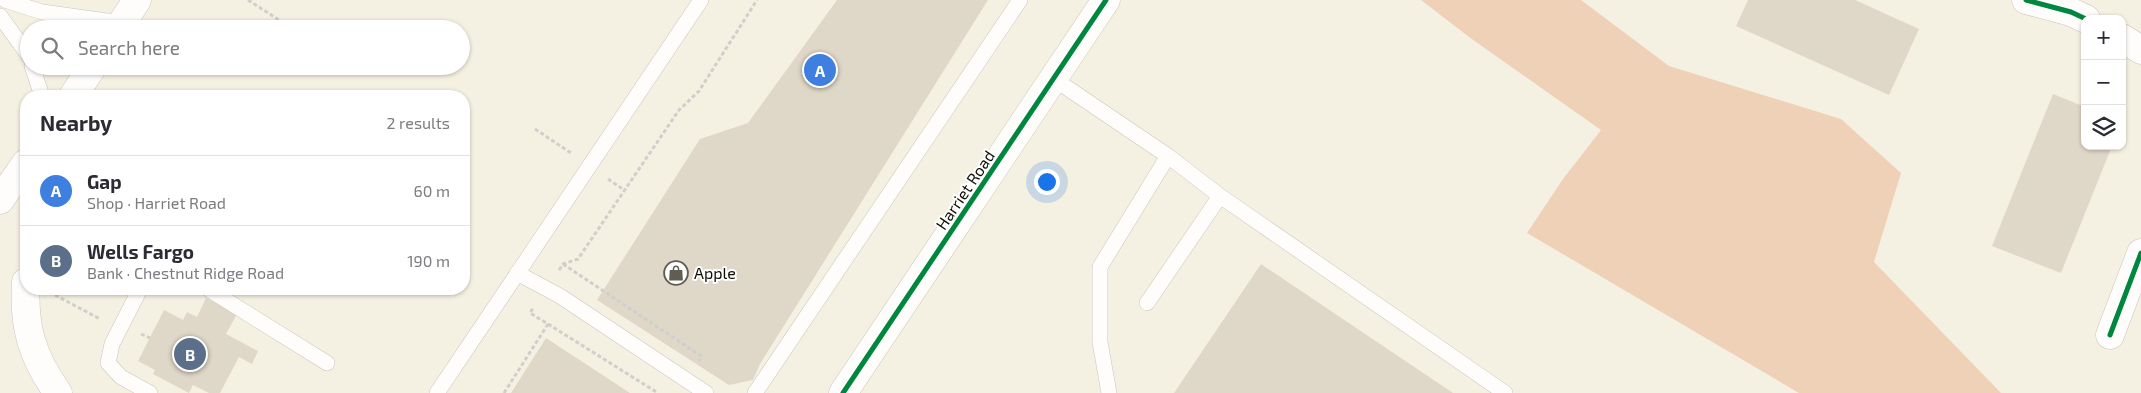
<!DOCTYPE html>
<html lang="en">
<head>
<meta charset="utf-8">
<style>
  :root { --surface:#fff; --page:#f7f7f7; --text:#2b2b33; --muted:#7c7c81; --line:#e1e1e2; --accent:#d93025 }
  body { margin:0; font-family:"Exo 2",sans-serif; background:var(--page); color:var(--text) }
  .controls { position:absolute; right:15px; top:15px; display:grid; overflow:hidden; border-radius:10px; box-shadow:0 1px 4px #0004 }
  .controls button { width:45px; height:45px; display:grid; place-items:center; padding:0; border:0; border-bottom:1px solid var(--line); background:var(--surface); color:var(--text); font:25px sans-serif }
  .you { position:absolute; left:1046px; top:181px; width:18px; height:18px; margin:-12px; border:4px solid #fff; border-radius:50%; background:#1a73e8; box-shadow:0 0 0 8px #1a73e833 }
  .badge { display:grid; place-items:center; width:32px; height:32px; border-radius:50%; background:var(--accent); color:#fff; font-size:16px; font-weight:700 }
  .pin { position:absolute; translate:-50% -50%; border:2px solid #fff; box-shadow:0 1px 5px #0006 }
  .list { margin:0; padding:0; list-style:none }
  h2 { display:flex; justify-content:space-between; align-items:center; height:65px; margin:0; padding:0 20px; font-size:21px }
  h2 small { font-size:16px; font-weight:400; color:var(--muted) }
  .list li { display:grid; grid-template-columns:32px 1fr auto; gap:15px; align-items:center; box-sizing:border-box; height:70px; padding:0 20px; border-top:1px solid var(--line) }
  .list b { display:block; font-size:19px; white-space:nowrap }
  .list p { margin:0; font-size:16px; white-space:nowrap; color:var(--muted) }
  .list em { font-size:16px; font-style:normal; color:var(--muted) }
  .icon { flex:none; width:28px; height:28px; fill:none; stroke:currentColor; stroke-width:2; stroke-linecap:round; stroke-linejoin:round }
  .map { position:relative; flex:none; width:2141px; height:393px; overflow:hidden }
  .search { position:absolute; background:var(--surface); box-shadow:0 1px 4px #0004; left:20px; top:20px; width:450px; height:55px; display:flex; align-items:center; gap:12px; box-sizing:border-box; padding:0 18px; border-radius:28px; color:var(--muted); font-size:19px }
  .panel { position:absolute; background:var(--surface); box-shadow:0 1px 4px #0004; left:20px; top:90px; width:450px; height:205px; border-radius:20px }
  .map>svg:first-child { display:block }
  .forest { fill:#efd1b7 }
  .building { fill:#dfd7c7 }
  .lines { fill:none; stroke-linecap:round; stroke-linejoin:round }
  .lane-casing { stroke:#c8c6ba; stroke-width:16 }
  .street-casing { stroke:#c8c6ba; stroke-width:29 }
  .secondary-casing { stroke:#c8c6ba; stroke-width:29 }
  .path { stroke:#d0cfcb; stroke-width:3; stroke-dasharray:4 2.5; stroke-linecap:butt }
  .lane { stroke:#fefdfb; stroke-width:15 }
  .street { stroke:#fefdfb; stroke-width:28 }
  .secondary { stroke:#fefdfb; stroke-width:28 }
  .cycleway-casing { stroke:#fff; stroke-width:8 }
  .cycleway { stroke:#00873e; stroke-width:5 }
  .labels { text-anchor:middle; stroke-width:4; stroke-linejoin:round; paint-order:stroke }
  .street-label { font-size:16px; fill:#100d05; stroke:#fff }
  .poi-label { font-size:16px; fill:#100d05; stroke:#fff; text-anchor:start }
</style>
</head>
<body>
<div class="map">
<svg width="2141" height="393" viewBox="0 0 2141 393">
  <rect width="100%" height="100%" fill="#f5f1e2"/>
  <path class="forest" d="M1421,0H1581L1669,66L1841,119L1901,173L1874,262L2001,393H1799L1527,233L1563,179L1601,130L1469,37Z"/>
  <path class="building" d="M837,0H988L760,364L753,380L729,385L597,300L700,139L748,123Z
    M1748,0H1855L1919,29L1889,95L1736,26Z
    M2053,94L2085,107V146H2112L2061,273L1992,246Z
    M1261,264L1453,393H1174Z
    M206,298L237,314L226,334L258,351L252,364L239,357L220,393H209L193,385L189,393L153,374L155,370L138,361L164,310L183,320L187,312L197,317Z
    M546,338L630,393H511Z"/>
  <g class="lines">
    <g class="lane-casing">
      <path id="lane" d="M5,0L42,12L121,23
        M0,16L29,56
        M32,66L42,96
        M1054,79L1168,156L1100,267V342L1109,393
        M1220,196L1505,393
        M517,273L560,296L706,393
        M140,289L112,344L108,363L121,377L150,393
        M208,289L327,363
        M1147,303L1220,196L1168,156
        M437,393L701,0
        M755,393L1020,0"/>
    </g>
    <g class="street-casing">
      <path id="street" d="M2026,0L2071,12L2086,19
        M2122,38L2141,50
        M2110,335L2141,253
        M843,393L1106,0"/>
    </g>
    <g class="secondary-casing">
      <path id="secondary" d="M118,29L137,0
        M73,96L93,66
        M0,200L26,163
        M26,282C23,326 32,357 58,393"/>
    </g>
    <path class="path" d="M248,0L293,29
      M535,129L571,153
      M608,179L624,190
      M563,264L701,356L699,361
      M559,270L563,264L578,259L679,110L699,91L757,0
      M55,295L100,319
      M548,324L658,393
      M141,334L150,338
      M504,393L548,324L530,313L533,308"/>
    <use href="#lane" class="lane"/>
    <use href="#street" class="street"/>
    <use href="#secondary" class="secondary"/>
    <g class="cycleway-casing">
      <path id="cycleway" d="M2026,0L2071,12L2086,19
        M2110,335L2141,253
        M843,393L1106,0"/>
    </g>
    <use href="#cycleway" class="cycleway"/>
  </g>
  <defs>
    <g id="shop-ring" transform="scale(1.25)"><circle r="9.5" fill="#fff" stroke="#605d52" stroke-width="1.5"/><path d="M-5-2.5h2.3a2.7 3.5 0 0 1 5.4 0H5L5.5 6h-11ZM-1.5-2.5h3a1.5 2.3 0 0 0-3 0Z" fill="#605d52"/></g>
  </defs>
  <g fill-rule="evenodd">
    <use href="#shop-ring" x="676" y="273"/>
  </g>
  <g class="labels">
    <g class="street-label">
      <text transform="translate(965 190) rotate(-56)" y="6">Harriet Road</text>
    </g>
    <g class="poi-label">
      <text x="694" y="279">Apple</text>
    </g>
  </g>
</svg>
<div class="controls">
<button>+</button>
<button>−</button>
<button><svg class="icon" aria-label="layers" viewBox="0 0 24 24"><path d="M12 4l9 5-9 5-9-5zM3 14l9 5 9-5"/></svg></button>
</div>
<div class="you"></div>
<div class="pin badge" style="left:820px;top:70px;background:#3f7fe0">A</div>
<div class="pin badge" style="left:190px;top:354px;background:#5c6f8a">B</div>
<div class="search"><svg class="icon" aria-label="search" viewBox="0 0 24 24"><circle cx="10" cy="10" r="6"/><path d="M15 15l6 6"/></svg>Search here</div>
<section class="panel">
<h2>Nearby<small>2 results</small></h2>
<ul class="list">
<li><span class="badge" style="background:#3f7fe0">A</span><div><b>Gap</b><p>Shop · Harriet Road</p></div><em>60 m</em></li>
<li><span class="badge" style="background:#5c6f8a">B</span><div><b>Wells Fargo</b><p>Bank · Chestnut Ridge Road</p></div><em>190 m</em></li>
</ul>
</section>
</div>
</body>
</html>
